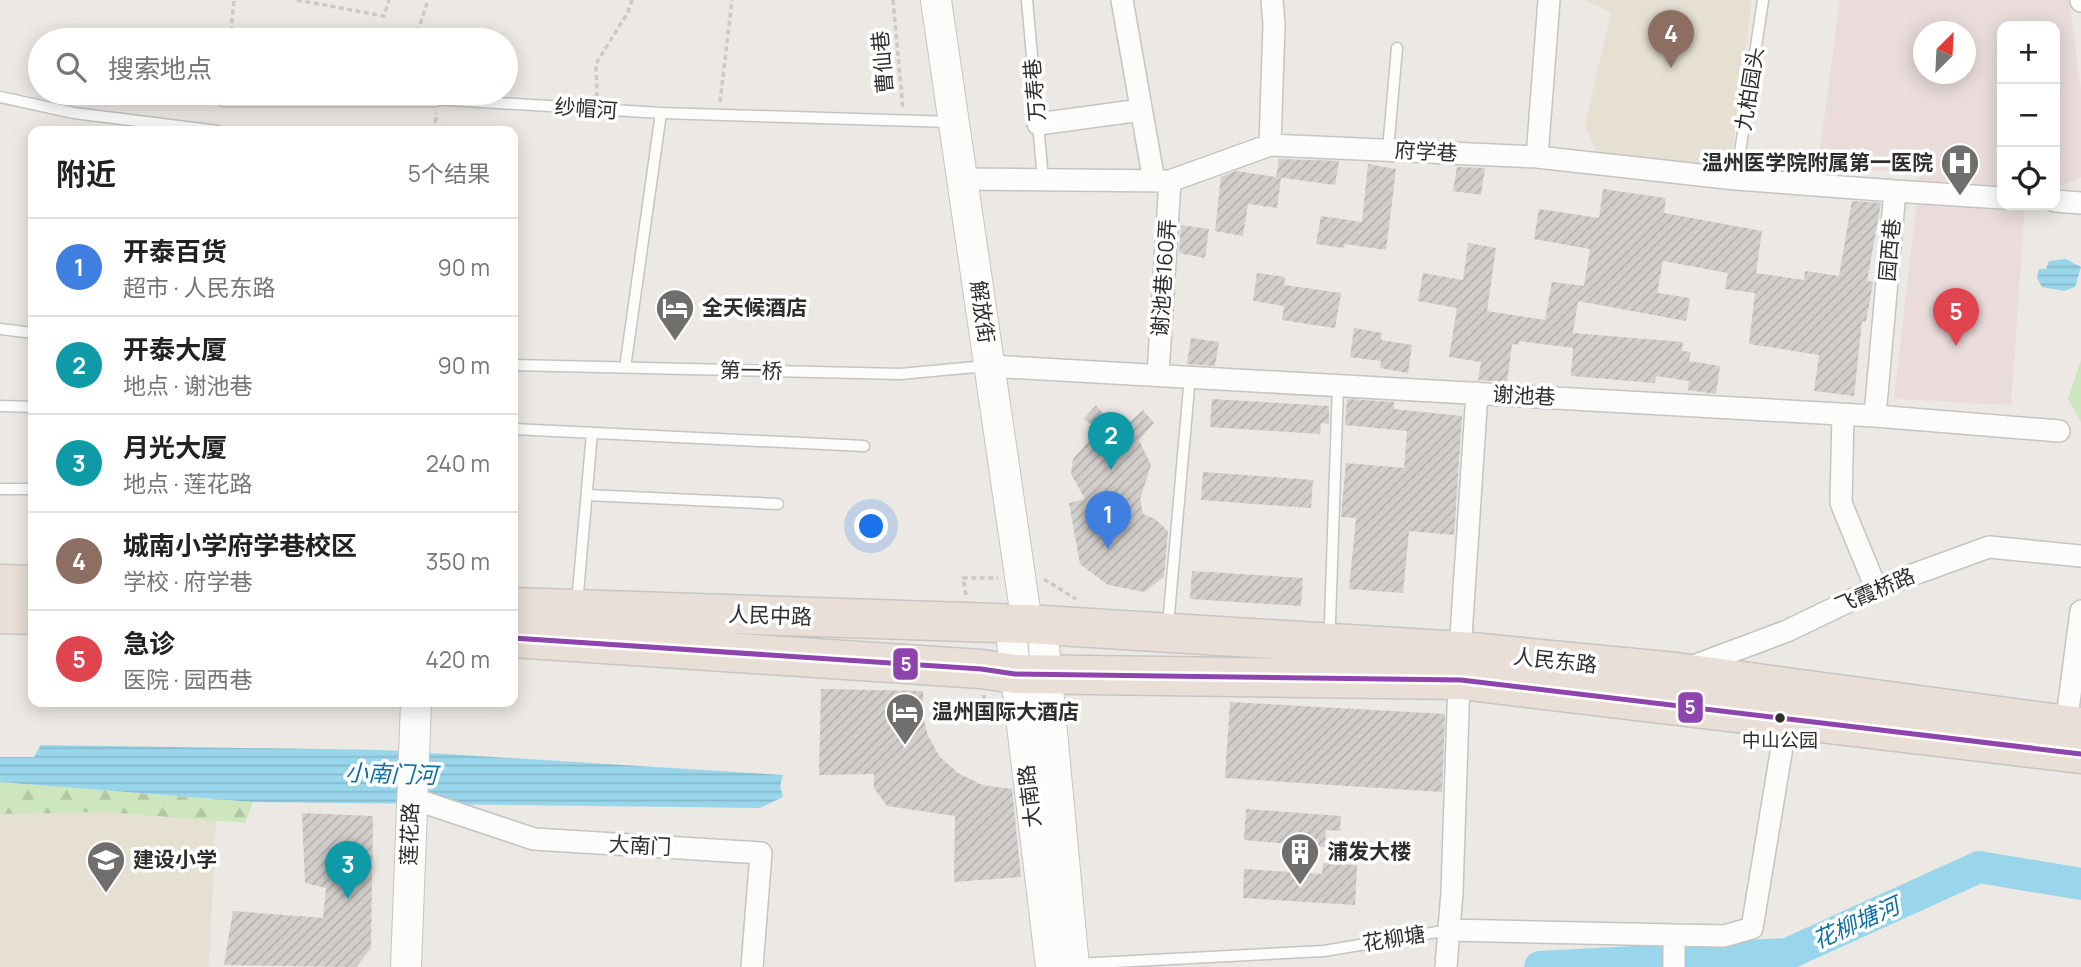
<!DOCTYPE html>
<html lang="zh">
<head>
<meta charset="utf-8">
<style>
  :root { --surface:#fff; --page:#f2f2f2; --text:#222; --muted:#767676; --line:#e0e0e0; --accent:#7c3aed }
  body { margin:0; font-family:Manrope,"Noto Sans SC",sans-serif; background:var(--page); color:var(--text) }
  .controls { position:absolute; right:21px; top:21px; display:grid; overflow:hidden; border-radius:14px; box-shadow:0 4px 18px #0003 }
  .controls button { width:63px; height:63px; display:grid; place-items:center; padding:0; border:0; border-bottom:2px solid var(--line); background:var(--surface); color:var(--text); font:35px sans-serif }
  .compass { position:absolute; left:1913px; top:21px; width:63px; height:63px; border-radius:50%; background:var(--surface); box-shadow:0 4px 18px #0003; rotate:24deg }
  .you { position:absolute; left:872px; top:527px; width:24px; height:24px; margin:-18px; border:5px solid #fff; border-radius:50%; background:#1a73e8; box-shadow:0 0 0 10px #1a73e833 }
  .badge { display:grid; place-items:center; width:46px; height:46px; border-radius:50%; background:var(--accent); color:#fff; font-size:23px; font-weight:700 }
  .pin { position:absolute; translate:-50% -58px; filter:drop-shadow(0 2px 4px #0008) }
  .pin::after { content:''; position:absolute; top:37px; width:24px; height:21px; background:inherit; clip-path:polygon(0 0,100% 0,50% 100%) }
  .list { margin:0; padding:0; list-style:none }
  h2 { display:flex; justify-content:space-between; align-items:center; height:91px; margin:0; padding:0 28px; font-size:30px }
  h2 small { font-size:23px; font-weight:400; color:var(--muted) }
  .list li { display:grid; grid-template-columns:46px 1fr auto; gap:21px; align-items:center; box-sizing:border-box; height:98px; padding:0 28px; border-top:2px solid var(--line) }
  .list b { display:block; font-size:26px; white-space:nowrap }
  .list p { margin:0; font-size:23px; white-space:nowrap; color:var(--muted) }
  .list em { font-size:23px; font-style:normal; color:var(--muted) }
  .icon { flex:none; width:38px; height:38px; fill:none; stroke:currentColor; stroke-width:2; stroke-linecap:round; stroke-linejoin:round }
  .map { position:relative; flex:none; width:2081px; height:967px; overflow:hidden }
  .search { position:absolute; background:var(--surface); box-shadow:0 4px 18px #0003; left:28px; top:28px; width:490px; height:77px; display:flex; align-items:center; gap:18px; box-sizing:border-box; padding:0 24px; border-radius:38px; color:var(--muted); font-size:26px }
  .panel { position:absolute; background:var(--surface); box-shadow:0 4px 18px #0003; left:28px; top:126px; width:490px; height:581px; border-radius:14px }
  .map>svg:first-child { display:block }
  .education { fill:#e6e0d3 }
  .medical { fill:#e9dcdb; fill-rule:evenodd }
  .forest { fill:url(#forest-firs) }
  .water { fill:url(#water-rules) }
  .lines { fill:none; stroke-linecap:round; stroke-linejoin:round }
  .river { stroke:#99d6ec; stroke-width:32 }
  .building { fill:url(#building-hatch) }
  .lane-casing { stroke:#c5c4c5; stroke-width:13 }
  .street-casing { stroke:#c5c4c5; stroke-width:24 }
  .secondary-casing { stroke:#c5c4c5; stroke-width:32 }
  .highway-casing { stroke:#c6c5c4; stroke-width:41 }
  .path { stroke:#c9c9c8; stroke-width:3.5; stroke-dasharray:5 3.5; stroke-linecap:butt }
  .lane { stroke:#fcfcfb; stroke-width:10 }
  .street { stroke:#fcfcfb; stroke-width:21 }
  .secondary { stroke:#fcfcfb; stroke-width:30 }
  .highway { stroke:#eadfd6; stroke-width:38 }
  .bus-1-casing { stroke:#fff; stroke-width:10 }
  .bus-1 { stroke:#8e44ad; stroke-width:5 }
  .bus-dot { fill:#2e2e2e; stroke:#fff; stroke-width:2.5 }
  .labels { text-anchor:middle; stroke-width:7; stroke-linejoin:round; paint-order:stroke }
  .bus-label { font-size:19px; fill:#2e2e2e; stroke:#fff }
  .street-label { font-size:21px; fill:#2e2e2e; stroke:#fff }
  .poi-label { font-size:21px; font-weight:bold; fill:#2e2e2e; stroke:#fff; text-anchor:start }
  .water-label { font-size:23px; font-style:italic; fill:#0d6fa3; stroke:#fff }
  .line-badge { stroke:#fff; stroke-width:2.5 }
  .badge-label { font-size:19px; text-anchor:middle; font-weight:bold; fill:#fff }
</style>
</head>
<body>
<div class="map">
<svg width="2081" height="967" viewBox="0 0 2081 967">
  <defs>
    <pattern id="forest-firs" width="22" height="20" patternUnits="userSpaceOnUse" patternTransform="scale(1.75)"><rect width="22" height="20" fill="#cee6be"/><path d="M5 1l3.5 6h-7zM16 11l3.5 6h-7z" fill="#b1c6a4"/></pattern>
    <pattern id="water-rules" width="6" height="5" patternUnits="userSpaceOnUse" patternTransform="scale(1.75)"><rect width="6" height="5" fill="#99d6ec"/><path d="M0 2.5h6" fill="none" stroke="#84b8cb"/></pattern>
    <pattern id="building-hatch" width="6" height="6" patternUnits="userSpaceOnUse" patternTransform="scale(1.75)"><rect width="6" height="6" fill="#d1cecb"/><path d="M-1 1l2-2M0 6l6-6M5 7l2-2" fill="none" stroke="#b4b1af"/></pattern>
  </defs>
  <rect width="100%" height="100%" fill="#ece8e4"/>
  <path class="education" d="M1583,0H1752L1730,172L1598,156L1585,124L1611,12Z
    M106,812L216,820L209,967H0V814Z"/>
  <path class="medical" d="M1840,0H2069L2081,90V177L2055,189V26H2002V205H2025L2011,405L1894,399L1920,174L1818,165ZM1924,32H1966V74H1924Z"/>
  <path class="forest" d="M2081,360V422L2068,399Z
    M0,782L253,802L245,823L106,812L0,814Z"/>
  <path class="water" d="M2066,259L2081,267L2075,287L2064,291L2042,287L2037,278L2039,269H2046L2049,261Z
    M41,745L383,750L783,775L780,786L783,797L760,808L253,802L0,782V757H34Z"/>
  <g class="lines">
    <path class="river" d="M1540,967L1787,954L1979,867L2081,884"/>
  </g>
  <path class="building" d="M1279,159L1339,161L1335,185L1276,177Z
    M1368,164L1396,169L1386,250L1345,244L1344,248L1316,244L1321,216L1362,222Z
    M1457,167L1485,168L1481,195L1453,191Z
    M1236,171L1281,178L1277,208L1248,204L1243,236L1215,231L1221,177Z
    M1603,189L1666,198L1664,213L1762,231L1756,273L1804,280L1805,271L1839,276L1852,201L1881,203L1867,281L1873,282L1866,322L1862,321L1854,396L1814,391L1819,355L1749,344L1755,293L1725,289L1728,273L1663,261L1657,293L1690,298L1686,321L1578,301L1573,333L1683,342L1682,351L1691,352L1689,361L1720,366L1716,394L1688,390L1689,381L1656,376L1655,383L1571,376L1573,348L1519,341V345L1512,344L1507,382L1478,380L1481,362L1449,357L1457,308L1418,301L1423,273L1463,280L1468,243L1496,248L1487,311L1545,320L1552,282L1584,286L1590,249L1534,239L1539,209L1599,218Z
    M1181,225L1209,229L1205,258L1179,253Z
    M1257,273L1285,277L1284,285L1341,293L1335,328L1282,320L1284,306L1253,301Z
    M1354,328L1382,333L1381,340L1412,345L1408,373L1380,368L1381,361L1350,357Z
    M1191,338L1219,342L1215,366L1187,364Z
    M1212,399L1329,406V424L1321,423L1320,434L1210,427Z
    M1347,399L1394,402V409L1462,416L1454,535L1409,531L1403,593L1349,589L1356,518L1341,517L1346,463L1404,468L1407,431L1345,425Z
    M1096,405L1112,424H1128L1143,410L1154,423L1139,440L1151,465L1140,499L1143,514L1155,519L1168,531L1164,577L1144,592L1108,585L1080,564L1069,503L1085,499L1071,474L1073,459L1098,430L1084,419Z
    M1203,472L1313,480L1311,508L1201,500Z
    M1192,571L1303,578L1301,606L1190,599Z
    M821,689L923,691V716L928,736L940,757L958,773L982,785L1012,789L1021,877L954,882L955,816L887,806L874,788V774L819,775Z
    M1230,702L1445,714L1442,792L1225,778Z
    M1246,809L1341,816L1340,831L1326,830L1325,847L1244,840Z
    M302,813L373,816L371,948L356,967L224,965L233,911L323,918L326,888L305,883Z
    M1323,863L1357,865L1355,905L1243,898L1244,869L1322,874Z"/>
  <g class="lines">
    <g class="lane-casing">
      <path id="lane" d="M1027,0L1043,180
        M0,97L74,113L218,131
        M223,101H437L434,99L661,113L952,122
        M1388,150L1397,48
        M1736,179L1763,0
        M0,329L33,333
        M513,365L900,374L986,366
        M625,368L661,113
        M0,406L33,407
        M513,429L864,446
        M0,489H33
        M587,495L778,504
        M577,604L592,433
        M1169,614L1190,376
        M1330,622L1338,385
        M1076,964L1324,951L1449,930"/>
    </g>
    <g class="street-casing">
      <path id="street" d="M1122,0L1154,181
        M2081,0V1
        M1038,124L1141,110
        M1270,145L1274,24L1272,0
        M1537,157L1549,0
        M963,179L1170,181L1270,145L1537,157L1736,179L1895,191
        M2055,201L2081,203
        M989,366L1875,416L2059,431
        M1158,374L1170,181
        M1843,415L1841,503L1876,588
        M1875,416L1895,191L2002,198
        M1688,668L1787,631L1876,588L1989,547L2081,556
        M2066,725L2081,611
        M411,798L534,839L761,853L752,967
        M1449,930L1674,935V967
        M1674,935L1724,936L1752,928L1787,717
        M1446,967L1452,892L1460,651L1477,393"/>
    </g>
    <g class="secondary-casing">
      <path id="secondary" d="M936,0L1027,624
        M1010,625L1051,967
        M1042,625L1074,967
        M406,967L416,702"/>
    </g>
    <g class="highway-casing">
      <path id="highway" d="M0,584L33,585
        M513,607L1027,624L1460,651L1676,672L2081,727
        M0,614L33,615
        M513,638L981,669L1015,674L1461,680L2081,754"/>
    </g>
    <path class="path" d="M297,0L384,16L389,0
      M893,0L903,109
      M230,40L234,0
      M415,40L428,0
      M597,97L596,64L628,12L632,0
      M720,102L732,0
      M435,131L436,113
      M1044,579L1076,599
      M966,595L963,578H998
      M984,695V705L998,706
      M984,705L997,727"/>
    <use href="#lane" class="lane"/>
    <use href="#street" class="street"/>
    <use href="#secondary" class="secondary"/>
    <use href="#highway" class="highway"/>
    <g class="bus-1-casing">
      <path id="bus-1" d="M513,638L981,669L1015,674L1461,680L2081,754"/>
    </g>
    <use href="#bus-1" class="bus-1"/>
  </g>
  <defs>
    <g id="hospital-pin" transform="scale(2.0125)"><path d="M0 17L-7.5 6A9.5 9.5 0 1 1 7.5 6Z" fill="#706f6e" stroke="#fff"/><path d="M-5-5h3v3.5h4V-5h3V5h-3V1.5h-4V5h-3Z" fill="#fff"/></g>
    <g id="hotel-pin" transform="scale(2.0125)"><path d="M0 17L-7.5 6A9.5 9.5 0 1 1 7.5 6Z" fill="#706f6e" stroke="#fff"/><path d="M-6-4.5h1.5V1H6V5H4.5V3h-9V5H-6ZM-4 0a1.8 1.8 0 1 1 3.6 0ZM.5 0V-2.5h3Q6-2.5 6 0Z" fill="#fff"/></g>
    <g id="building-pin" transform="scale(2.0125)"><path d="M0 17L-7.5 6A9.5 9.5 0 1 1 7.5 6Z" fill="#706f6e" stroke="#fff"/><path d="M-4-6H4V6H1V3H-1V6H-4ZM-2.5-4.3h1.7v1.8h-1.7ZM.8-4.3h1.7v1.8H.8ZM-2.5-1h1.7V.8h-1.7ZM.8-1h1.7V.8H.8Z" fill="#fff"/></g>
    <g id="school-pin" transform="scale(2.0125)"><path d="M0 17L-7.5 6A9.5 9.5 0 1 1 7.5 6Z" fill="#706f6e" stroke="#fff"/><path d="M0-5L7-2L0 1L-7-2ZM-4 1L0 2.5L4 1V4Q0 6-4 4Z" fill="#fff"/></g>
  </defs>
  <g fill-rule="evenodd">
    <use href="#hospital-pin" x="1960" y="163"/>
    <use href="#hotel-pin" x="675" y="308"/>
    <use href="#hotel-pin" x="905" y="712"/>
    <use href="#building-pin" x="1300" y="852"/>
    <use href="#school-pin" x="106" y="860"/>
  </g>
  <circle class="bus-dot" cx="1780" cy="718" r="6"/>
  <g class="labels">
    <g class="bus-label">
      <text x="1780" y="747">中山公园</text>
    </g>
    <g class="street-label">
      <text transform="translate(883 62) rotate(-95)" y="7">曹仙巷</text>
      <text transform="translate(1750 89) rotate(-81)" y="7">九柏园头</text>
      <text transform="translate(1035 90) rotate(-95)" y="7">万寿巷</text>
      <text transform="translate(586 109) rotate(4)" y="7">纱帽河</text>
      <text transform="translate(1426 152) rotate(3)" y="7">府学巷</text>
      <text transform="translate(1890 250) rotate(-85)" y="7">园西巷</text>
      <text transform="translate(1164 278) rotate(-86)" y="7">谢池巷160弄</text>
      <text transform="translate(982 312) rotate(82)" y="7">解放街</text>
      <text transform="translate(751 371) rotate(1)" y="7">第一桥</text>
      <text transform="translate(1524 396) rotate(3)" y="7">谢池巷</text>
      <text transform="translate(1875 591) rotate(-23)" y="7">飞霞桥路</text>
      <text transform="translate(770 616) rotate(2)" y="7">人民中路</text>
      <text transform="translate(1555 661) rotate(6)" y="7">人民东路</text>
      <text transform="translate(1030 796) rotate(-97)" y="7">大南路</text>
      <text transform="translate(410 834) rotate(-88)" y="7">莲花路</text>
      <text transform="translate(640 846) rotate(3)" y="7">大南门</text>
      <text transform="translate(1394 939) rotate(-9)" y="7">花柳塘</text>
    </g>
    <g class="poi-label">
      <text x="1933" y="170" text-anchor="end">温州医学院附属第一医院</text>
      <text x="702" y="315">全天候酒店</text>
      <text x="932" y="719">温州国际大酒店</text>
      <text x="1327" y="859">浦发大楼</text>
      <text x="133" y="867">建设小学</text>
    </g>
    <g class="water-label">
      <text transform="translate(391 774) rotate(2)" y="8">小南门河</text>
      <text transform="translate(1856 923) rotate(-24)" y="8">花柳塘河</text>
    </g>
  </g>
  <g class="line-badge">
    <rect x="892" y="647" width="27" height="34" rx="7" fill="#8e44ad"/>
    <rect x="1677" y="691" width="27" height="33" rx="7" fill="#8e44ad"/>
  </g>
  <g class="badge-label">
    <text x="906" y="671">5</text>
    <text x="1690" y="714">5</text>
  </g>
</svg>
<div class="controls">
<button>+</button>
<button>−</button>
<button><svg class="icon" aria-label="locate" viewBox="0 0 24 24"><circle cx="12" cy="12" r="6"/><path d="M12 2v4M12 18v4M2 12h4M18 12h4"/></svg></button>
</div>
<svg class="compass" viewBox="-18 -18 36 36"><path d="M0-13l5 13h-10z" fill="#e53935"/><path d="M0 13l5-13h-10z" fill="#767676"/></svg>
<div class="you"></div>
<div class="pin badge" style="left:1108px;top:549px;background:#3f7fe0">1</div>
<div class="pin badge" style="left:1111px;top:470px;background:#0f9aa8">2</div>
<div class="pin badge" style="left:348px;top:899px;background:#0f9aa8">3</div>
<div class="pin badge" style="left:1671px;top:68px;background:#8d6e63">4</div>
<div class="pin badge" style="left:1956px;top:346px;background:#e0444e">5</div>
<div class="search"><svg class="icon" aria-label="search" viewBox="0 0 24 24"><circle cx="10" cy="10" r="6"/><path d="M15 15l6 6"/></svg>搜索地点</div>
<section class="panel">
<h2>附近<small>5个结果</small></h2>
<ul class="list">
<li><span class="badge" style="background:#3f7fe0">1</span><div><b>开泰百货</b><p>超市 · 人民东路</p></div><em>90 m</em></li>
<li><span class="badge" style="background:#0f9aa8">2</span><div><b>开泰大厦</b><p>地点 · 谢池巷</p></div><em>90 m</em></li>
<li><span class="badge" style="background:#0f9aa8">3</span><div><b>月光大厦</b><p>地点 · 莲花路</p></div><em>240 m</em></li>
<li><span class="badge" style="background:#8d6e63">4</span><div><b>城南小学府学巷校区</b><p>学校 · 府学巷</p></div><em>350 m</em></li>
<li><span class="badge" style="background:#e0444e">5</span><div><b>急诊</b><p>医院 · 园西巷</p></div><em>420 m</em></li>
</ul>
</section>
</div>
</body>
</html>
